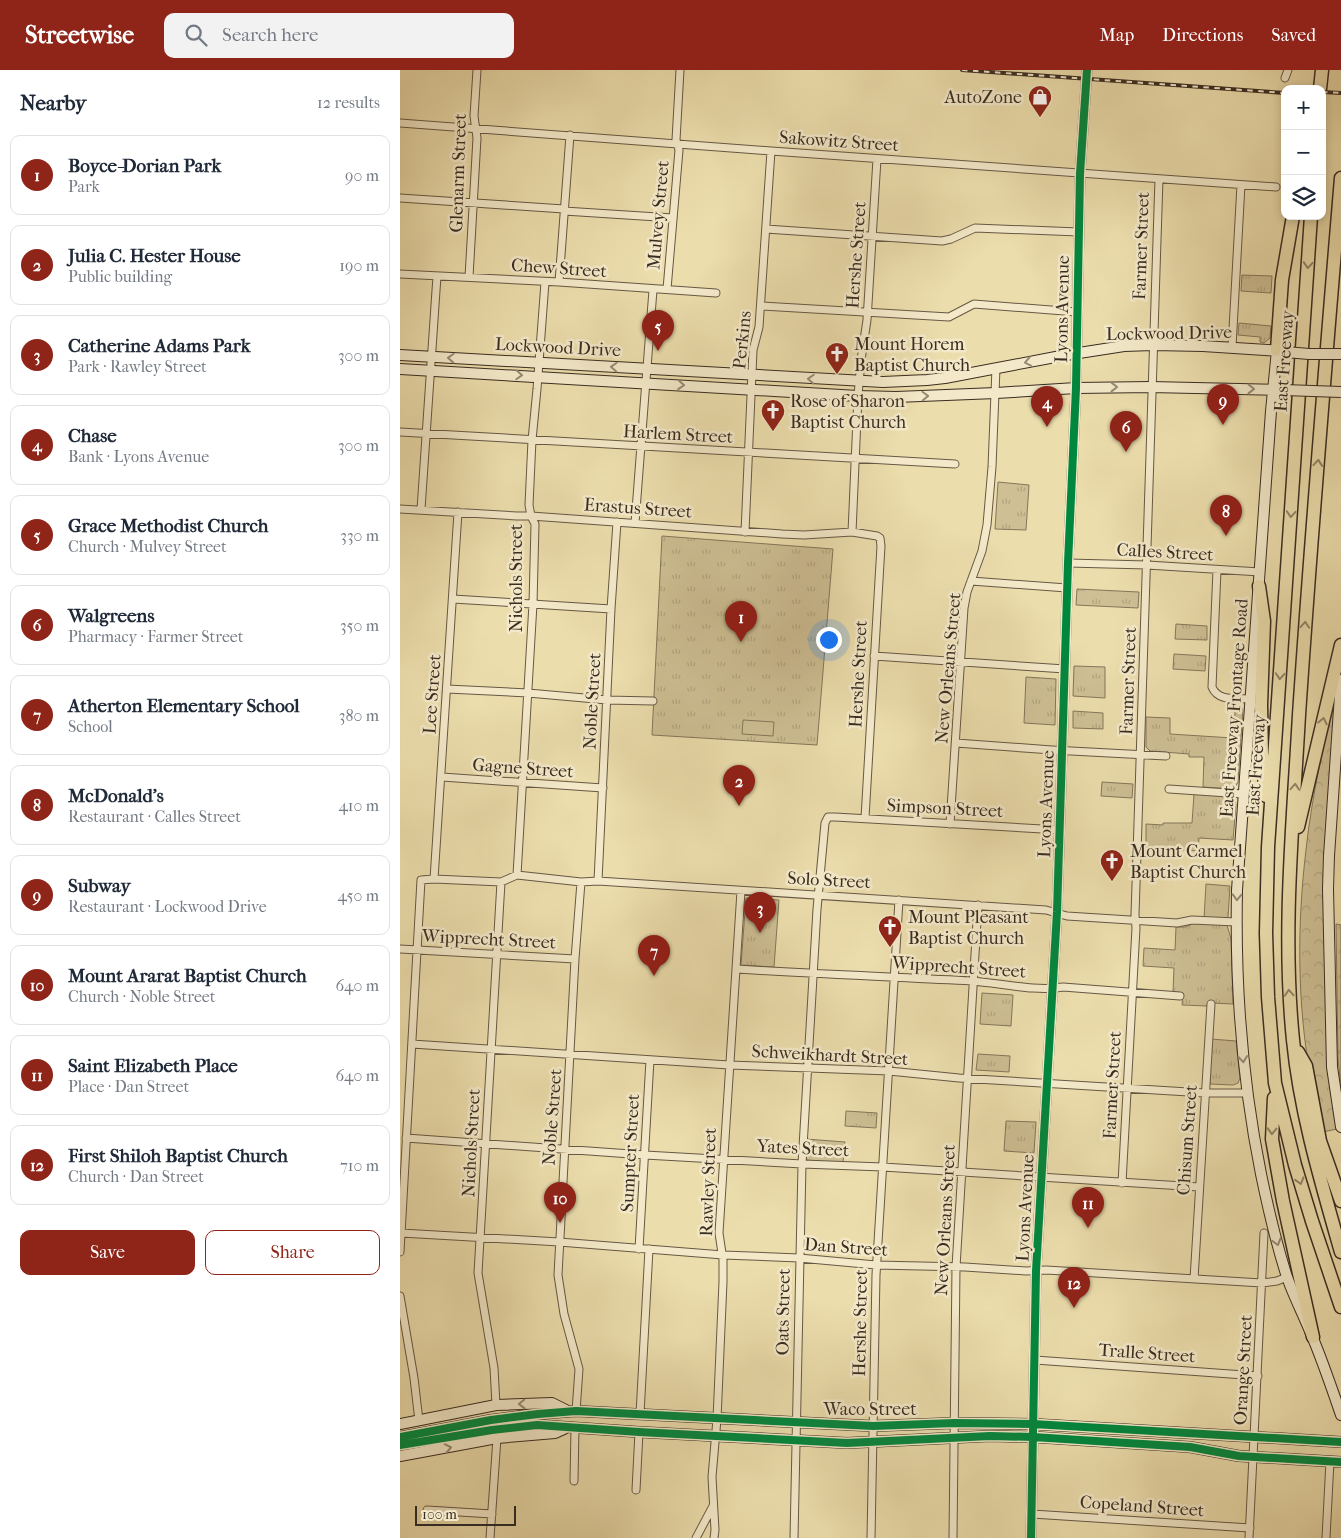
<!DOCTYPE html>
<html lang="en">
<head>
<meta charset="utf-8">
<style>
  :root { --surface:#fff; --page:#f2f2f3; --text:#1f2937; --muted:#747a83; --line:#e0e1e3; --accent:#8f2418 }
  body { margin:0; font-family:"IM FELL French Canon",serif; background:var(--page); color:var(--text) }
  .controls { position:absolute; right:15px; top:15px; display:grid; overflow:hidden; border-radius:10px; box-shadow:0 2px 8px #0003 }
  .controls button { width:45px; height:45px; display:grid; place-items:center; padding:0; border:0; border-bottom:1px solid var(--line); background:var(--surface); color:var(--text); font:25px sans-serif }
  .scale { position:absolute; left:15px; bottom:12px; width:101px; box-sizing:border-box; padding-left:5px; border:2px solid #392c21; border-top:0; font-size:14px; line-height:18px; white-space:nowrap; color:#392c21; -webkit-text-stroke:4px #f3e9c9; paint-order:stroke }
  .you { position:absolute; left:428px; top:569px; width:18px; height:18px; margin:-12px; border:4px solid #fff; border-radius:50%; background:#1a73e8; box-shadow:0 0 0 8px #1a73e833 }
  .badge { display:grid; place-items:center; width:32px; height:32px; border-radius:50%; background:var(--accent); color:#fff; font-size:16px; font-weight:700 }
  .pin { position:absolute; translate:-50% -41px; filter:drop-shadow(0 1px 2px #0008) }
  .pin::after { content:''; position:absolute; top:26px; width:18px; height:15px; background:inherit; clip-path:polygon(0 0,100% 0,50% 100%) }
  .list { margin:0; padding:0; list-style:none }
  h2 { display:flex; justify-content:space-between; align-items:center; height:65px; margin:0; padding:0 20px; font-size:21px }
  h2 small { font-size:16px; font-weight:400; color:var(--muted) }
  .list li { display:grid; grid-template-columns:32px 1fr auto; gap:15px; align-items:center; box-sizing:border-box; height:80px; margin:0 10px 10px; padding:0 10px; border:1px solid var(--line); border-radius:10px }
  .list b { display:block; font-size:19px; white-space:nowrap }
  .list p { margin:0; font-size:16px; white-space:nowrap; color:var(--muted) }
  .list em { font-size:16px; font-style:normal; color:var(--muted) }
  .actions { display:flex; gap:10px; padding:15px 20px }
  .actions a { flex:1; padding:11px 0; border:1px solid var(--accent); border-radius:10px; text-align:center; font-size:18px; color:var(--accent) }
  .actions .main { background:var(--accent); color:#fff }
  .icon { flex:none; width:28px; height:28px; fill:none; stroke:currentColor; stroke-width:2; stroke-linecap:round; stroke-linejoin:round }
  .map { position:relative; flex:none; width:941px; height:1468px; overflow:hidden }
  header { display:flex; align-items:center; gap:30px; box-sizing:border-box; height:70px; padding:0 25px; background:var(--accent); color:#fff }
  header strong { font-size:24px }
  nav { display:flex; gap:28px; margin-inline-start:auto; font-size:18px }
  .search { width:350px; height:45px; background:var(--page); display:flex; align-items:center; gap:12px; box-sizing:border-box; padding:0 18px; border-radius:10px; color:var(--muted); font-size:19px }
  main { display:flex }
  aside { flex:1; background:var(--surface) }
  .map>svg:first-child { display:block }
  .grass { fill:url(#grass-tufts); stroke:#84765a }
  .forest { fill:url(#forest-crowns); stroke:#84765a }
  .pitch { fill:#cebf94; stroke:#84765a }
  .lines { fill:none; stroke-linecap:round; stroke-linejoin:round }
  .minor-casing { stroke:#665844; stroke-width:9 }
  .tertiary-casing { stroke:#665844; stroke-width:11 }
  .secondary-casing { stroke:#392c21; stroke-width:12 }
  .motorway-casing { stroke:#392c21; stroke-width:15 }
  .minor { stroke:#f3e9c9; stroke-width:7 }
  .tertiary { stroke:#f3e9c9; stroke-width:9 }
  .secondary { stroke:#f3e9c9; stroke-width:10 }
  .motorway { stroke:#ecddac; stroke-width:12 }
  .rail-casing { stroke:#392c21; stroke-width:4 }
  .rail { stroke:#f3e9c9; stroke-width:2; stroke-dasharray:5.5; stroke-linecap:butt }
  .secondary-bridge-casing { stroke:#392c21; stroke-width:12; stroke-linecap:butt }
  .secondary-bridge { stroke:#f3e9c9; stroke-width:10 }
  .cycleway-casing { stroke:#f3e9c9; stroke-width:11 }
  .cycleway { stroke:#00873e; stroke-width:8 }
  .oneway { stroke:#928466 }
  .oneway2 { stroke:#968a75 }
  .labels { text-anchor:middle; stroke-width:5; stroke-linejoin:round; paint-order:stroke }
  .poi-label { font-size:18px; fill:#392c21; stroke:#f3e9c9; text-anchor:start }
  .street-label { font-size:18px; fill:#392c21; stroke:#f3e9c9 }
</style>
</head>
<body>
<header>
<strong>Streetwise</strong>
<div class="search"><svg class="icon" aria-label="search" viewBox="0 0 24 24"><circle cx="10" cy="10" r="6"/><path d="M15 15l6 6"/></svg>Search here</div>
<nav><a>Map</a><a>Directions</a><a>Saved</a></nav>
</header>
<main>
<aside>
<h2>Nearby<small>12 results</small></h2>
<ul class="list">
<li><span class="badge">1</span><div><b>Boyce-Dorian Park</b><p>Park</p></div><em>90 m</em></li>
<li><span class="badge">2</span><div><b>Julia C. Hester House</b><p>Public building</p></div><em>190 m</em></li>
<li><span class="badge">3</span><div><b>Catherine Adams Park</b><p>Park · Rawley Street</p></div><em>300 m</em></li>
<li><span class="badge">4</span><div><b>Chase</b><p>Bank · Lyons Avenue</p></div><em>300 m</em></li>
<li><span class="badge">5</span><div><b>Grace Methodist Church</b><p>Church · Mulvey Street</p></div><em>330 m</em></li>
<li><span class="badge">6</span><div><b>Walgreens</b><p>Pharmacy · Farmer Street</p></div><em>350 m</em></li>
<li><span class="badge">7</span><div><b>Atherton Elementary School</b><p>School</p></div><em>380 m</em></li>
<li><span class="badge">8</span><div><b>McDonald's</b><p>Restaurant · Calles Street</p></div><em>410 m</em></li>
<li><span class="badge">9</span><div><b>Subway</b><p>Restaurant · Lockwood Drive</p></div><em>450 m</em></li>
<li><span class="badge">10</span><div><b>Mount Ararat Baptist Church</b><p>Church · Noble Street</p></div><em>640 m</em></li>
<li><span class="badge">11</span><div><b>Saint Elizabeth Place</b><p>Place · Dan Street</p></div><em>640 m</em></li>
<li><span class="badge">12</span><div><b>First Shiloh Baptist Church</b><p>Church · Dan Street</p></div><em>710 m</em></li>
</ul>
<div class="actions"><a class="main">Save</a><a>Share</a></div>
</aside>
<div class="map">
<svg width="941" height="1468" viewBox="0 0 941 1468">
  <defs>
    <pattern id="grass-tufts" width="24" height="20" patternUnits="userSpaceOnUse" patternTransform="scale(1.25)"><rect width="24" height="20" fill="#cebf94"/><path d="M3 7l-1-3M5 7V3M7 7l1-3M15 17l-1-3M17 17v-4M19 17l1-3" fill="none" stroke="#b2a47f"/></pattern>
    <pattern id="forest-crowns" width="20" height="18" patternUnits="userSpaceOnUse" patternTransform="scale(1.25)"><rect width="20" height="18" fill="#cebf94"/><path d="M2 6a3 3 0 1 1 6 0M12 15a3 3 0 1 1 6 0" fill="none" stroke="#b2a47f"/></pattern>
  </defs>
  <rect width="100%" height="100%" fill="#ecddac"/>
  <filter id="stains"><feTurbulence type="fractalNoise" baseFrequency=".004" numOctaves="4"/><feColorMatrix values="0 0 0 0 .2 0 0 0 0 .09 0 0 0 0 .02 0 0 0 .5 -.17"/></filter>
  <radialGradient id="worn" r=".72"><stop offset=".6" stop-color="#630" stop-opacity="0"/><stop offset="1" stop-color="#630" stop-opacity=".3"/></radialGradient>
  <path class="grass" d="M842,205L872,206L871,223L841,221Z
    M839,253L871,256L870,268L864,273L860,272V267L838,265Z
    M598,412L629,415L626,460L595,459Z
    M262,466L433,479L417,675L252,665Z
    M677,519L739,522L738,538L676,535Z
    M776,554L807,556V570L775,569Z
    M774,584L806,586L805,601L773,599Z
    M674,596L705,597V628L673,626Z
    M626,607L656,609L655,655L624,653Z
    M832,635H838L843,639L838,712L834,719L803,717L804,687H789V684L750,681L746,677V647L770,648V664L833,668L835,643Z
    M673,641L703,643V659L673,658Z
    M702,712L733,714L732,728L701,726Z
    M794,724L834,727L836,735L833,770L799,768L798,781L746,778V754L763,755V753H792Z
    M806,814L830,816L828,847L825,849L804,848Z
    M346,828L379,830L374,897L341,895Z
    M794,853L827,855L831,869L833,934L811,933L807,936L782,935L783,923L773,922L774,898L743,896L744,878L775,880L776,857H785Z
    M936,854L941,855V1017L938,988Z
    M582,923L613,925L611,956L580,954Z
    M811,969L836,971L840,1008L838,1013L833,1015L810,1014Z
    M578,984L610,986L609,1002L576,1000Z
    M446,1041L477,1043L476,1058L445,1056Z
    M606,1051L636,1052L634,1083L604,1081Z
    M406,1069L445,1072L443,1093L406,1090Z"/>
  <path class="forest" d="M936,616L928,998L937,1059L923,1062C919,1045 914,1027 911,1010C897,935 897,855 906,780C912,724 925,670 936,616Z"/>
  <path class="pitch" d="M343,650L374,652L373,666L342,664Z"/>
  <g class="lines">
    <g class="minor-casing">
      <path id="minor" d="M885,8L888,0
        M0,53L371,81L876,117
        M0,128L164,139
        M164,141L273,148
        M366,159L542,171L551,169L575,158L679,162
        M0,204L159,212L316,223
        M69,207L77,68L74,46L77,0
        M159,212L170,65
        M267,219L279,80L276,70L280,0
        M361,236L549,247L574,234L677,242
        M832,277L841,115
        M0,362L555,394
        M0,439L117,446H131L382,464L404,465L452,462L477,466L480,468L481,476L465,748
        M21,439L37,206
        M235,453L253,220
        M345,462L353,280L359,257L371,81
        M452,462L458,326L461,290L467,250L477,89
        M668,493L747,495L860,502
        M817,500L812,617C818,632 837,628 851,629
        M571,511L667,518
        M53,529L211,539
        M474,586L665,599
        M47,619L128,623L207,630L253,631
        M556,673L652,680L766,686
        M42,707L203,718
        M769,719L843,724
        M550,754L564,538L567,522L582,481L587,455L592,397L596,298
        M117,805L133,534L135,454L131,446L129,435L132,370L137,319L145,212
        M34,809L58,442
        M198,811L211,539L217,452
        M0,879L175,889
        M336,899C415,904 493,907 572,911C600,913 636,922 663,917L780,926
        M12,974L329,995L489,1001L559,1008L805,1023H847
        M6,1068L245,1085L402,1094L483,1097L799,1117
        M722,1113L736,858L735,845L759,109
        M1,1163L159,1172L323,1185L399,1188L476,1195L565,1197L626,1201L646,1200L862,1213L877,1211L887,1207
        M239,1179L250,990
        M0,1182L21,810L34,809L101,812L117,805L181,812L198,811L646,840L667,846L777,853L792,850L836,852
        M794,1209L811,934
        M0,1226L14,1308L19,1351
        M635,1290L858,1306
        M96,1335L94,1298L78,1203L101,812
        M176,1341L179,1299L164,1244L158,1205L175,889L181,812
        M240,1344L249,1179
        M174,1411L175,1357
        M236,1420L239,1362
        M27,1440L92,1444
        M632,1444L850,1458
        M90,1468L97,1368
        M296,1468L313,1436
        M314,1468L315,1460L312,1407L317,1349L323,1212V1190L319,1163L341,821
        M394,1468L402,1094L417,839L425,753L428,747H435L660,760
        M471,1468L476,1205L499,830
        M553,1468L556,1197L578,835
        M849,1468L864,1163
        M926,1468L930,1391"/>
    </g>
    <g class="tertiary-casing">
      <path id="tertiary" d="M631,1468L636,1201L657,842L668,493L676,318L680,104L687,0"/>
    </g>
    <g class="secondary-casing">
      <path id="secondary" d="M877,280L871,341L837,820C835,916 842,1010 861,1104C868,1138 876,1173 887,1207C894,1227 904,1246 912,1266C923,1292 932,1319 941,1345
        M0,285L483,312L527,310L545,308L666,285L724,276L753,275L803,276L882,281
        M0,299L458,326L496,327L596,323L676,318L751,317L880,320
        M941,610L929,786L928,819L932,997L941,1057
        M0,1354L96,1335L152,1333L166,1340
        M0,1367L91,1350L138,1344L176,1341L473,1356L554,1353L633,1354L941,1372
        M0,1375L92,1360L137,1355L239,1362L447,1373L590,1366L633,1367L790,1377L839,1386L941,1392
        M0,1386L97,1368L155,1363L164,1359"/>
    </g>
    <g class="motorway-casing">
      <path id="motorway" d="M920,19L922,0
        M941,108C926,287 911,466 899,645C893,753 882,862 893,970C900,1042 921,1112 941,1182
        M911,146L868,777L866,863L868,927L875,1013L895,1095L912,1151L941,1237
        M877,280L882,210L893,146
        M859,516L864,551L861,635L862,684L866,726
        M898,757L941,575
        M898,982L906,996L920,1071L941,1131
        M874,1028L872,1069L883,1131L913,1267"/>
    </g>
    <use href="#minor" class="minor"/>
    <use href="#tertiary" class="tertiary"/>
    <use href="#secondary" class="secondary"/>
    <use href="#motorway" class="motorway"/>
    <g class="rail-casing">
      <path id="rail" d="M562,0L885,23
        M922,22L941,23"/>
    </g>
    <use href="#rail" class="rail"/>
    <g class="secondary-bridge-casing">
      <path id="secondary-bridge" d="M886,282L909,284H941
        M884,320L941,322"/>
    </g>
    <use href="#secondary-bridge" class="secondary-bridge"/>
    <g class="cycleway-casing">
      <path id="cycleway" d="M0,1367L91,1350L138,1344L176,1341L473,1356L554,1353L633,1354L941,1372
        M0,1375L92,1360L137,1355L239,1362L447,1373L590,1366L633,1367L790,1377L839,1386L941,1392
        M631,1468L636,1201L657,842L668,493L676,318L680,104L687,0"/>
    </g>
    <use href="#cycleway" class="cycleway"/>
  </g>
  <defs><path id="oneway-chevron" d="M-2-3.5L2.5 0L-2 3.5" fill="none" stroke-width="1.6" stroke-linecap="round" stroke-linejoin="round" transform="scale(1.25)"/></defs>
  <g class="oneway">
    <use href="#oneway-chevron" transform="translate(908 195) rotate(94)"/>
    <use href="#oneway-chevron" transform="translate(918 393) rotate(-85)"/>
    <use href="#oneway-chevron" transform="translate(891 444) rotate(94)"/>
    <use href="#oneway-chevron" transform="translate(905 555) rotate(-86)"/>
    <use href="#oneway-chevron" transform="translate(880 606) rotate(94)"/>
    <use href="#oneway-chevron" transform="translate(923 651) rotate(-77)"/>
    <use href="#oneway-chevron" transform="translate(895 717) rotate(-86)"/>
    <use href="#oneway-chevron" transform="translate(889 923) rotate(-94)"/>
    <use href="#oneway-chevron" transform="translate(872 1061) rotate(92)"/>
    <use href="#oneway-chevron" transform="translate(900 1111) rotate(73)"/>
  </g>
  <g class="oneway2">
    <use href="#oneway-chevron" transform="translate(51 288) rotate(-177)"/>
    <use href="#oneway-chevron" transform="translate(628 292) rotate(169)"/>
    <use href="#oneway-chevron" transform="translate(214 297) rotate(-177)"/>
    <use href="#oneway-chevron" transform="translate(119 305) rotate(3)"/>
    <use href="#oneway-chevron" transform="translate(411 309) rotate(-177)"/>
    <use href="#oneway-chevron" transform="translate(281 315) rotate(4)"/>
    <use href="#oneway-chevron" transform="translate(714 317)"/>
    <use href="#oneway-chevron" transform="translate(851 319) rotate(1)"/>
    <use href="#oneway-chevron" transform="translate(525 326) rotate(-2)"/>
    <use href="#oneway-chevron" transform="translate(837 827) rotate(92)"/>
    <use href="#oneway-chevron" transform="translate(843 989) rotate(84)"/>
    <use href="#oneway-chevron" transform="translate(877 1172) rotate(74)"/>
    <use href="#oneway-chevron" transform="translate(122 1334) rotate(179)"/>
    <use href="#oneway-chevron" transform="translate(48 1378) rotate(-11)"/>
  </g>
  <defs>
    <g id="shop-pin" transform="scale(1.25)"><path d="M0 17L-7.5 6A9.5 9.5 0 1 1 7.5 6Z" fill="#8f2418" stroke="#f3e9c9"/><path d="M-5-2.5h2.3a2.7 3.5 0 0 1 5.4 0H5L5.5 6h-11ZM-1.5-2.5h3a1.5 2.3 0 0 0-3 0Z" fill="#fff"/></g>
    <g id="church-pin" transform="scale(1.25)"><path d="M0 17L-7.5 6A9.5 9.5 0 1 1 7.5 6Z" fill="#8f2418" stroke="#f3e9c9"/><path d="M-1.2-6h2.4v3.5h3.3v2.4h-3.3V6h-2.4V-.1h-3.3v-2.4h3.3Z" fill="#fff"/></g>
  </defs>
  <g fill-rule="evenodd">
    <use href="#shop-pin" x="640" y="27"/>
    <use href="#church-pin" x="437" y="284"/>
    <use href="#church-pin" x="373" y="341"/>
    <use href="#church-pin" x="712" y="791"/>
    <use href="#church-pin" x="490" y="857"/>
  </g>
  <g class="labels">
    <g class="poi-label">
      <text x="622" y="33" text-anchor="end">AutoZone</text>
      <text x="454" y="280">Mount Horem<tspan x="454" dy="21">Baptist Church</tspan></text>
      <text x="390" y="337">Rose of Sharon<tspan x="390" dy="21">Baptist Church</tspan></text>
      <text x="730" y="787">Mount Carmel<tspan x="730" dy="21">Baptist Church</tspan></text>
      <text x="508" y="853">Mount Pleasant<tspan x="508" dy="21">Baptist Church</tspan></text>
    </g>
    <g class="street-label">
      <text transform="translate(439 71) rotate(4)" y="6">Sakowitz Street</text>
      <text transform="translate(58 103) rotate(-88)" y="6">Glenarm Street</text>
      <text transform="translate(258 145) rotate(-85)" y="6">Mulvey Street</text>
      <text transform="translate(741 176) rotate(-88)" y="6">Farmer Street</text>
      <text transform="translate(456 185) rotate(-86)" y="6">Hershe Street</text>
      <text transform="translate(159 198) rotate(4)" y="6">Chew Street</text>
      <text transform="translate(662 239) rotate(-89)" y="6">Lyons Avenue</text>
      <text transform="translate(769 263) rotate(-1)" y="6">Lockwood Drive</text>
      <text transform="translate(342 270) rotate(-84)" y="6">Perkins</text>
      <text transform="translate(158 277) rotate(3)" y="6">Lockwood Drive</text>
      <text transform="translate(884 291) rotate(-86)" y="6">East Freeway</text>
      <text transform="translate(278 364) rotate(3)" y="6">Harlem Street</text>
      <text transform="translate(238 438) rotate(4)" y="6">Erastus Street</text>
      <text transform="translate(765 482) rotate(3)" y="6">Calles Street</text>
      <text transform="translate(116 508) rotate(-90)" y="6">Nichols Street</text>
      <text transform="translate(548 598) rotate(-85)" y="6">New Orleans Street</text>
      <text transform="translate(458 604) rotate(-87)" y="6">Hershe Street</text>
      <text transform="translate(728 611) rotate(-88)" y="6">Farmer Street</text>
      <text transform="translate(32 624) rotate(-86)" y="6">Lee Street</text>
      <text transform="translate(192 631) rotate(-87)" y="6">Noble Street</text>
      <text transform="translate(834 638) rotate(-86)" y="6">East Freeway Frontage Road</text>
      <text transform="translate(856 695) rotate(-86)" y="6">East Freeway</text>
      <text transform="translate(123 698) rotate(4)" y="6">Gagne Street</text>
      <text transform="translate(646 734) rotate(-88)" y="6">Lyons Avenue</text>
      <text transform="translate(545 738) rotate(3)" y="6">Simpson Street</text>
      <text transform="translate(429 810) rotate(3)" y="6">Solo Street</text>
      <text transform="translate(89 869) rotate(3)" y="6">Wipprecht Street</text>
      <text transform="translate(559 897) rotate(4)" y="6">Wipprecht Street</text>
      <text transform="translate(430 985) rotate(3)" y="6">Schweikhardt Street</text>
      <text transform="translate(712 1015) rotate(-87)" y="6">Farmer Street</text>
      <text transform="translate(152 1047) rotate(-86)" y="6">Noble Street</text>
      <text transform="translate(787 1070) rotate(-86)" y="6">Chisum Street</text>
      <text transform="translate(71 1073) rotate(-87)" y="6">Nichols Street</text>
      <text transform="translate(403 1078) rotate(3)" y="6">Yates Street</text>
      <text transform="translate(230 1083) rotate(-87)" y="6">Sumpter Street</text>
      <text transform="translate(308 1112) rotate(-88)" y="6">Rawley Street</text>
      <text transform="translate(625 1138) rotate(-87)" y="6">Lyons Avenue</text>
      <text transform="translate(545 1150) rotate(-87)" y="6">New Orleans Street</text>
      <text transform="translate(446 1177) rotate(4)" y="6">Dan Street</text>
      <text transform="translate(383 1242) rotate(-89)" y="6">Oats Street</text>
      <text transform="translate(460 1253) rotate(-89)" y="6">Hershe Street</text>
      <text transform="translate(747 1283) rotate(4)" y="6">Tralle Street</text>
      <text transform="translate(843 1300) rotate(-87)" y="6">Orange Street</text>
      <text x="470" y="1345">Waco Street</text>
      <text transform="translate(742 1436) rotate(4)" y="6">Copeland Street</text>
    </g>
  </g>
  <rect width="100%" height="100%" filter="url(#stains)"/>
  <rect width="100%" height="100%" fill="url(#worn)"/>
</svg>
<div class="controls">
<button>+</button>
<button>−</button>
<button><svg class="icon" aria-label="layers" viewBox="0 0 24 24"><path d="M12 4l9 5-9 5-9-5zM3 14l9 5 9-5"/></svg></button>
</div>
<div class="scale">100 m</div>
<div class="you"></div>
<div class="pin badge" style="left:341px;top:572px">1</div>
<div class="pin badge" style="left:339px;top:736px">2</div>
<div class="pin badge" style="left:360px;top:863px">3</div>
<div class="pin badge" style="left:647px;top:357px">4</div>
<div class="pin badge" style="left:258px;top:281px">5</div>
<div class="pin badge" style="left:726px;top:382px">6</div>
<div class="pin badge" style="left:254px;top:906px">7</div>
<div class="pin badge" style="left:826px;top:466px">8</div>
<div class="pin badge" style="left:823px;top:355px">9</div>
<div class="pin badge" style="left:160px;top:1153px">10</div>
<div class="pin badge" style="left:688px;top:1158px">11</div>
<div class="pin badge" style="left:674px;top:1238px">12</div>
</div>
</main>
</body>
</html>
